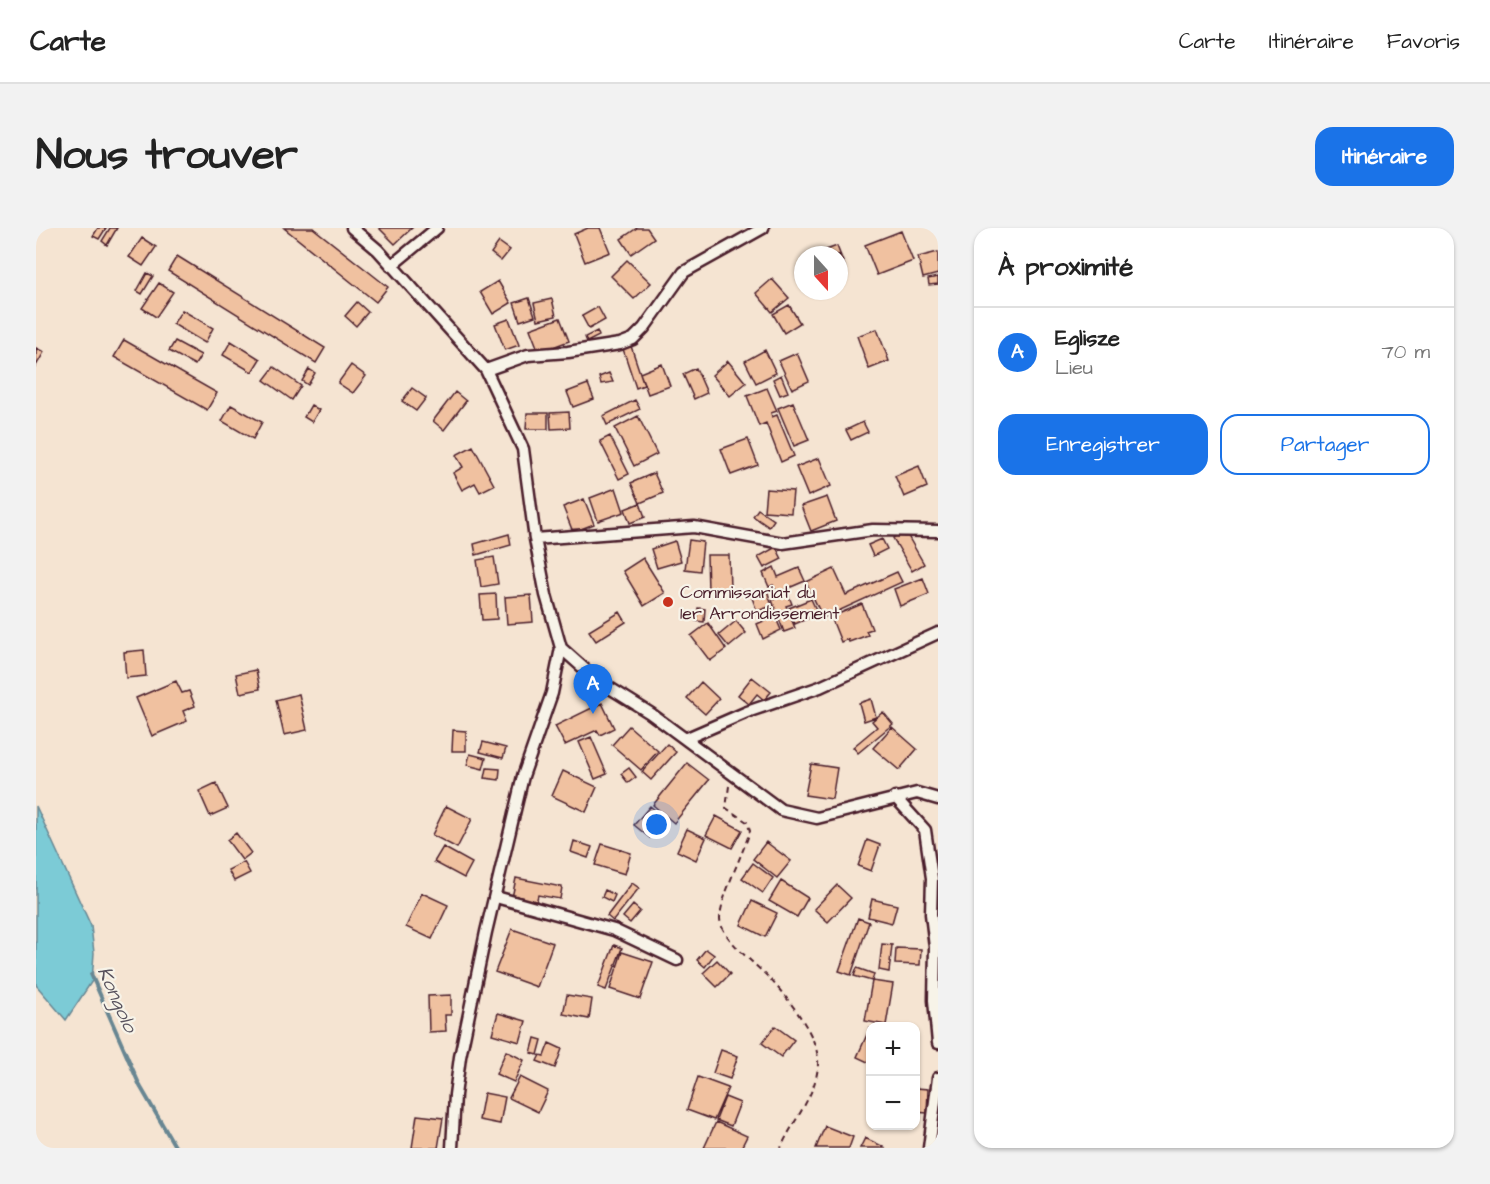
<!DOCTYPE html>
<html lang="fr">
<head>
<meta charset="utf-8">
<style>
  :root { --surface:#fff; --page:#f2f2f2; --text:#222; --muted:#767676; --line:#e0e0e0; --accent:#1a73e8 }
  body { margin:0; font-family:"Architects Daughter",sans-serif; background:var(--page); color:var(--text) }
  .controls { position:absolute; right:18px; bottom:18px; display:grid; overflow:hidden; border-radius:12px; box-shadow:0 2px 4px #0004 }
  .controls button { width:54px; height:54px; display:grid; place-items:center; padding:0; border:0; border-bottom:2px solid var(--line); background:var(--surface); color:var(--text); font:30px sans-serif }
  .compass { position:absolute; left:758px; top:18px; width:54px; height:54px; border-radius:50%; background:var(--surface); box-shadow:0 2px 4px #0004; rotate:159deg }
  .you { position:absolute; left:621px; top:597px; width:21px; height:21px; margin:-15px; border:4px solid #fff; border-radius:50%; background:#1a73e8; box-shadow:0 0 0 9px #1a73e833 }
  .badge { display:grid; place-items:center; width:39px; height:39px; border-radius:50%; background:var(--accent); color:#fff; font-size:20px; font-weight:700 }
  .pin { position:absolute; translate:-50% -50px; filter:drop-shadow(0 2px 3px #0008) }
  .pin::after { content:''; position:absolute; top:32px; width:21px; height:18px; background:inherit; clip-path:polygon(0 0,100% 0,50% 100%) }
  .list { margin:0; padding:0; list-style:none }
  h2 { display:flex; justify-content:space-between; align-items:center; height:78px; margin:0; padding:0 24px; font-size:26px }
  h2 small { font-size:20px; font-weight:400; color:var(--muted) }
  .list li { display:grid; grid-template-columns:39px 1fr auto; gap:18px; align-items:center; box-sizing:border-box; height:90px; padding:0 24px; border-top:2px solid var(--line) }
  .list b { display:block; font-size:22px; white-space:nowrap }
  .list p { margin:0; font-size:20px; white-space:nowrap; color:var(--muted) }
  .list em { font-size:20px; font-style:normal; color:var(--muted) }
  .actions { display:flex; gap:12px; padding:18px 24px }
  .actions a { flex:1; padding:14px 0; border:2px solid var(--accent); border-radius:18px; text-align:center; font-size:21px; color:var(--accent) }
  .actions .main { background:var(--accent); color:#fff }
  .map { position:relative; flex:none; width:902px; height:920px; overflow:hidden; border-radius:18px }
  header { display:flex; align-items:center; gap:36px; box-sizing:border-box; height:84px; padding:0 30px; background:var(--surface); border-bottom:2px solid var(--line) }
  header strong { font-size:28px }
  nav { display:flex; gap:33px; margin-inline-start:auto; font-size:21px }
  .intro { display:flex; align-items:center; justify-content:space-between; box-sizing:border-box; height:144px; padding:0 36px }
  h1 { margin:0; font-size:42px }
  .button { padding:15px 27px; border-radius:18px; background:var(--accent); color:#fff; font-size:21px; font-weight:700 }
  main { display:flex; gap:36px; padding:0 36px }
  aside { flex:1; background:var(--surface); border-radius:18px; box-shadow:0 2px 4px #0004 }
  .map>svg:first-child { display:block }
  .water { fill:#7bcbd6; stroke:#678692; stroke-width:1.5 }
  .lines { fill:none; stroke-linecap:round; stroke-linejoin:round }
  .stream { stroke:#678692; stroke-width:4 }
  .building { fill:#f0c1a0; stroke:#4a1f2b; stroke-width:1.5 }
  .street-casing { stroke:#4a1f2b; stroke-width:15 }
  .path { stroke:#4a1f2b; stroke-width:2; stroke-dasharray:6 4.5; stroke-linecap:butt }
  .street { stroke:#f7f3e8; stroke-width:10 }
  .poi-dot { fill:#c8321e; stroke:#f7f3e8; stroke-width:2 }
  .labels { text-anchor:middle; stroke-width:4.5; stroke-linejoin:round; paint-order:stroke }
  .poi-label { font-size:18px; fill:#4a1f2b; stroke:#f7f3e8; text-anchor:start }
  .water-label { font-size:20px; font-style:italic; fill:#59535e; stroke:#f7f3e8 }
</style>
</head>
<body>
<header>
<strong>Carte</strong>
<nav><a>Carte</a><a>Itinéraire</a><a>Favoris</a></nav>
</header>
<div class="intro"><h1>Nous trouver</h1><a class="button">Itinéraire</a></div>
<main>
<div class="map">
<svg width="902" height="920" viewBox="0 0 902 920">
  <rect width="100%" height="100%" fill="#f5e4d2"/>
  <filter id="ink" filterUnits="userSpaceOnUse"><feTurbulence type="fractalNoise" baseFrequency=".0167" numOctaves="2"/><feDisplacementMap in="SourceGraphic" scale="12" xChannelSelector="R" yChannelSelector="G"/><feConvolveMatrix kernelMatrix="1 2 1 2 8 2 1 2 1" color-interpolation-filters="sRGB"/></filter>
  <g filter="url(#ink)">
    <path class="water" d="M0,578L55,698L58,725L56,753L30,792L0,757Z"/>
    <g class="lines">
      <path class="stream" d="M55,746L104,858L140,920"/>
    </g>
    <path class="building" d="M62,0H70L63,11L57,8Z
      M74,0H81L71,17L66,13Z
      M248,0H277L352,59L340,74Z
      M343,0H376L359,16Z
      M552,0H564L574,24L549,34L538,6Z
      M601,0H611L618,10L595,26L585,11Z
      M865,3L877,33L841,47L829,17Z
      M106,10L120,19L107,38L93,29Z
      M463,14L474,22L465,33L455,25Z
      M801,18L809,39L803,41V27L782,25Z
      M902,24V46L887,50L882,29Z
      M141,28L289,120L280,135L132,43Z
      M591,32L615,55L598,71L575,48Z
      M111,45L117,48L106,66L101,63Z
      M902,49V56L893,57L892,51Z
      M736,51L753,70L736,84L720,65Z
      M462,53L475,75L457,86L444,64Z
      M123,55L137,64L120,89L106,80Z
      M493,70L499,88L484,93L478,75Z
      M516,71L520,88L502,92L498,75Z
      M321,74L332,84L320,98L309,88Z
      M753,77L764,95L748,105L737,86Z
      M562,79L569,92L553,101L546,88Z
      M146,82L177,100L169,115L137,96Z
      M524,90L533,113L503,124L494,101Z
      M473,91L483,117L469,122L459,96Z
      M841,101L853,133L833,141L821,108Z
      M561,103L563,108L551,114L549,109Z
      M88,112L181,165L171,182L78,129Z
      M139,113L165,127L159,137L133,123Z
      M195,113L224,131L216,144L187,127Z
      M595,118L608,157L600,160L587,121Z
      M0,120L8,124L0,138Z
      M729,122L740,145L720,155L709,133Z
      M761,125L773,153L756,161L743,133Z
      M692,133L710,155L694,168L676,147Z
      M626,136L634,158L612,166L604,145Z
      M315,137L330,148L317,165L302,155Z
      M238,139L265,158L256,172L228,152Z
      M660,140L671,165L658,171L647,146Z
      M273,141L279,145L272,157L266,153Z
      M573,145L577,154L565,156L563,149Z
      M745,147L752,164L744,167L737,151Z
      M552,156L558,171L537,179L531,164Z
      M376,160L390,170L380,183L366,173Z
      M731,160L741,183L735,185L736,189L741,187L758,228L745,234L730,195L723,198L711,168Z
      M419,164L430,173L408,202L397,193Z
      M599,172L604,181L571,197L567,188Z
      M757,174L773,212L758,218L742,180Z
      M195,177L226,194L217,211L186,193Z
      M275,177L283,182L276,194L268,189Z
      M533,184L534,200L515,201L514,185Z
      M491,185H512V201H490Z
      M602,188L621,226L598,238L579,200Z
      M827,194L832,204L815,212L810,202Z
      M574,208L593,246L583,251L564,213Z
      M712,211L722,237L695,247L685,221Z
      M437,218L458,257L444,264L439,255L426,262L417,245L427,239L420,227Z
      M783,230L795,258L772,268L760,239Z
      M883,238L891,259L868,269L859,248Z
      M618,245L627,265L604,275L595,255Z
      M580,260L588,284L562,293L554,270Z
      M730,261L757,263L755,285L728,283Z
      M791,269L800,293L775,303L765,278Z
      M548,271L558,296L537,304L527,279Z
      M604,275L609,289L594,295L589,281Z
      M722,281L738,292L733,299L717,288Z
      M869,303L888,336L876,343L857,310Z
      M473,306L475,317L440,327L438,316Z
      M846,311L851,321L837,328L832,317Z
      M653,312L667,314L664,343L649,341Z
      M639,313L645,333L621,340L615,321Z
      M740,319L746,331L728,340L722,329Z
      M671,327H693L694,361L672,362Z
      M458,329L462,356L445,359L441,332Z
      M607,330L629,365L608,378L587,343Z
      M738,339L742,349L763,340L769,353L741,365L737,357L733,359L727,345Z
      M798,341L810,367L861,344L866,354L787,390L770,354Z
      M887,350L893,366L864,378L858,361Z
      M731,362L736,378L721,383L715,367Z
      M460,366L461,391L446,392L444,367Z
      M752,366L756,376L750,378L759,400L748,404L736,372Z
      M495,367L497,394L471,396L469,369Z
      M775,371L782,386L759,396L753,380Z
      M826,376L836,401L830,403L832,407L813,414L812,411L805,414L795,389Z
      M662,380L669,381L668,394L660,393Z
      M584,384L590,394L560,413L553,403Z
      M739,388L745,402L727,411L721,396Z
      M700,393L710,405L693,419L683,407Z
      M672,395L690,421L674,433L655,408Z
      M108,422L110,448L90,450L88,424Z
      M220,442L224,461L204,465L200,446Z
      M716,449L735,464L728,472L721,466L713,476L702,467Z
      M140,453L146,465L153,463L159,478L147,483L151,493L116,508L100,470Z
      M665,454L683,471L669,486L651,470Z
      M263,466L271,502L248,507L240,472Z
      M835,471L840,489L828,493L823,475Z
      M566,475L578,500L564,507L561,502L529,517L519,498Z
      M847,484L857,496L822,525L817,519L841,499L836,493Z
      M593,498L622,523L605,542L576,517Z
      M856,499L881,521L863,542L837,520Z
      M417,502L430,503V523H416Z
      M555,509L571,546L559,551L543,514Z
      M447,514L470,520L467,530L444,524Z
      M631,516L640,524L615,552L606,544Z
      M434,526L450,530L447,541L431,537Z
      M651,535L673,552L638,595L617,577Z
      M775,536L801,540L796,571L769,567Z
      M451,540L464,541L463,552L449,550Z
      M593,540L600,549L592,555L585,546Z
      M527,543L561,559L550,584L516,568Z
      M180,555L192,580L174,588L163,563Z
      M410,578L436,591L421,620L396,607Z
      M614,578L630,591L614,610L598,597Z
      M680,588L706,602L696,620L670,607Z
      M651,601L670,610L660,632L641,623Z
      M200,605L215,625L206,632L191,612Z
      M831,612L844,617L835,643L822,638Z
      M538,613L556,619L552,630L535,624Z
      M730,614L755,633L741,650L717,631Z
      M566,616L595,625L589,646L559,637Z
      M407,619L436,635L428,650L398,634Z
      M208,634L214,645L198,653L192,642Z
      M717,635L737,650L727,665L706,650Z
      M480,650L526,659L524,671L502,667L500,675L476,670Z
      M745,653L772,670L761,689L733,673Z
      M596,655L603,660L577,693L571,688Z
      M801,657L815,670L792,694L778,681Z
      M569,662L579,667L576,674L566,669Z
      M386,665L412,677L396,711L370,699Z
      M836,671L861,677L856,695L832,689Z
      M716,673L741,685L729,709L705,697Z
      M597,677L604,683L594,695L587,689Z
      M822,690L833,694L815,747L803,743Z
      M476,701L517,715L501,759L459,744Z
      M846,716L856,717L853,744L843,742Z
      M578,717L586,720L570,762L562,759Z
      M860,720L885,721L884,737L859,736Z
      M670,721L678,727L669,739L661,732Z
      M586,724L617,734L604,771L574,761Z
      M681,732L694,746L681,759L667,745Z
      M821,740L838,746L836,753L818,748Z
      M836,753L857,756L850,797L829,793Z
      M415,767V787H409L410,803L393,804L392,768Z
      M531,767L556,771L553,791L527,786Z
      M462,785L490,793L484,814L456,806Z
      M739,798L758,812L745,829L726,815Z
      M834,800V835L821,829Z
      M499,810L506,812L502,827L495,825Z
      M513,815L526,821L519,840L501,833L504,827L508,828Z
      M685,822L702,828L694,851L677,845Z
      M470,823L488,832L478,854L460,846Z
      M484,849L512,863L502,884L473,870Z
      M662,849L692,860L678,892L651,882Z
      M880,860L892,861L891,885L880,884Z
      M448,865L469,869L464,896L443,892Z
      M689,869L704,875L695,898L680,892Z
      M381,887L407,890L402,920H376Z
      M680,894L711,908L705,920H668Z
      M789,898L817,909L813,920H780Z
      M829,910L850,920H824Z"/>
    <g class="lines">
      <g class="street-casing">
        <path id="street" d="M316,0L342,22L450,142L487,221L499,311L510,367L525,420
          M355,38L401,0
          M450,142L492,127L532,124L584,116L597,111L608,100L648,44L727,0
          M499,311L658,299L747,315L837,302L902,303
          M525,420L561,452L614,485L745,582L781,590L881,565L902,571
          M649,511L711,484L784,459L902,405
          M859,569L889,602L896,650L895,686L899,719L898,772L902,815
          M460,669L578,702L641,732
          M416,920L419,867L424,829L450,704L487,548L516,465L525,420
          M893,920L902,850"/>
      </g>
      <path class="path" d="M693,558L690,580L711,594L714,603C707,626 685,668 684,690C684,710 720,736 733,750C751,769 784,809 782,836C781,867 756,893 745,920"/>
      <use href="#street" class="street"/>
    </g>
  </g>
  <circle class="poi-dot" cx="632" cy="374" r="6"/>
  <g class="labels">
    <g class="poi-label">
      <text x="644" y="370">Commissariat du<tspan x="644" dy="21">1er Arrondissement</tspan></text>
    </g>
    <g class="water-label">
      <text transform="translate(82 771) rotate(66)" y="7">Kongolo</text>
    </g>
  </g>
</svg>
<div class="controls">
<button>+</button>
<button>−</button>
</div>
<svg class="compass" viewBox="-18 -18 36 36"><path d="M0-13l5 13h-10z" fill="#e53935"/><path d="M0 13l5-13h-10z" fill="#767676"/></svg>
<div class="you"></div>
<div class="pin badge" style="left:557px;top:486px">A</div>
</div>
<aside>
<h2>À proximité<small></small></h2>
<ul class="list">
<li><span class="badge">A</span><div><b>Eglisze</b><p>Lieu</p></div><em>70 m</em></li>
</ul>
<div class="actions"><a class="main">Enregistrer</a><a>Partager</a></div>
</aside>
</main>
</body>
</html>
